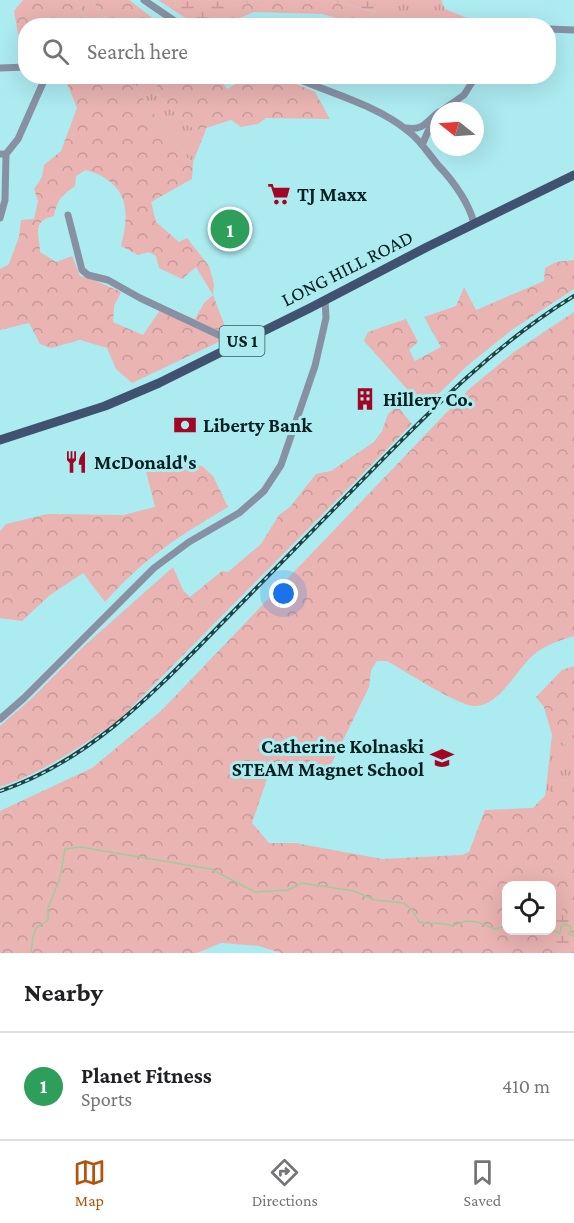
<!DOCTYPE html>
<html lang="en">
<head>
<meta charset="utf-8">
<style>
  :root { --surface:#fff; --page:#f6f6f6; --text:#202124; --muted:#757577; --line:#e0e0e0; --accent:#b45309 }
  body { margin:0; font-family:"Crimson Pro",serif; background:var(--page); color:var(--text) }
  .controls { position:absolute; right:18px; bottom:18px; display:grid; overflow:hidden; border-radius:12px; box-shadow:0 6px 24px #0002 }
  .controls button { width:54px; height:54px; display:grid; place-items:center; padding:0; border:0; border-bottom:2px solid var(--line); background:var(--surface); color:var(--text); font:30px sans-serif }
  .compass { position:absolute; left:430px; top:102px; width:54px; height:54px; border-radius:50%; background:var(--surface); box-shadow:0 6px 24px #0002; rotate:287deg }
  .you { position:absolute; left:284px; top:594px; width:21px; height:21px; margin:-15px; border:4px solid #fff; border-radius:50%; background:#1a73e8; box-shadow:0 0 0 9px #1a73e833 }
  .badge { display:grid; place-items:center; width:39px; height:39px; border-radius:50%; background:var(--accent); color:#fff; font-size:20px; font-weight:700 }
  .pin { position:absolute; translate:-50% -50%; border:3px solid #fff; box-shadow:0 2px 6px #0006 }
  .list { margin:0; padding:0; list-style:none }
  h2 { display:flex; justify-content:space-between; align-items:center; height:78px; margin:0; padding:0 24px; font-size:26px }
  h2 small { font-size:20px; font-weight:400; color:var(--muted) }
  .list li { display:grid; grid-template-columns:39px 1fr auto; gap:18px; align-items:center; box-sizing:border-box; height:108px; padding:0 24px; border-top:2px solid var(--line) }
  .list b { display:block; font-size:22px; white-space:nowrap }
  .list p { margin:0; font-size:20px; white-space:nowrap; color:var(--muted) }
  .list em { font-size:20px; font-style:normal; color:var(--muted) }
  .icon { flex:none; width:33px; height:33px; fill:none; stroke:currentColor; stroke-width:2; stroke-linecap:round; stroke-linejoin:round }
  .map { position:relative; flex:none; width:574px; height:953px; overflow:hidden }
  .search { position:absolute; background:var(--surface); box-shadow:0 6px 24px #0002; left:18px; right:18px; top:18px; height:66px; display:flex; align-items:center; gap:15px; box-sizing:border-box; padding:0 21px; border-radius:24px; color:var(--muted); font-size:22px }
  .sheet { height:186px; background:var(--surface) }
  nav { display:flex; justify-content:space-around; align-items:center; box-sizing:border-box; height:84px; border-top:2px solid var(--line); background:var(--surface); font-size:16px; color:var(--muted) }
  nav a { display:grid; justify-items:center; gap:3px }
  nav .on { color:var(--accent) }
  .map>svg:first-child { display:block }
  .grass { fill:url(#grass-tufts) }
  .forest { fill:url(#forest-crowns); fill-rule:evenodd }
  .wetland { fill:url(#wetland-marsh) }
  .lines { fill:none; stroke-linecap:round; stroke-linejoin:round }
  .stream { stroke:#9fcd99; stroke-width:1.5 }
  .minor { stroke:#8791a3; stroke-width:7 }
  .major { stroke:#415170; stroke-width:9 }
  .rail-casing { stroke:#224345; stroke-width:4 }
  .rail { stroke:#acebf0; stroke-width:1.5; stroke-dasharray:4.5; stroke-linecap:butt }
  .labels { text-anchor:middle; stroke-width:6; stroke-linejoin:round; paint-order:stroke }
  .shield { fill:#acebf0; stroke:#375c5f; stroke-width:1.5 }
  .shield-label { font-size:18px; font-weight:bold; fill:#051f21 }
  .poi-label { font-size:20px; font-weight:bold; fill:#051f21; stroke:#acebf0; text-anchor:start }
  .street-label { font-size:20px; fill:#051f21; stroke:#acebf0 }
</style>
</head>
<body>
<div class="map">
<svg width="574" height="953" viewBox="0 0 574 953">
  <defs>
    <pattern id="grass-tufts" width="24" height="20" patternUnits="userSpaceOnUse" patternTransform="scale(1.5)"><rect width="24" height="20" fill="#e9b4b2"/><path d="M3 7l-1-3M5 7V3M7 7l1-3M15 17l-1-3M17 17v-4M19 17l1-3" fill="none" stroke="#c69a99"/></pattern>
    <pattern id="forest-crowns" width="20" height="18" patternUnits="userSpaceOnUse" patternTransform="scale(1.5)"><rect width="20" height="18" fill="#e9b4b2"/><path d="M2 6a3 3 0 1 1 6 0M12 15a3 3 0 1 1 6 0" fill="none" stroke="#c69a99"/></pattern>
    <pattern id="wetland-marsh" width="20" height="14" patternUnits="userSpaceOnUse" patternTransform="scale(1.5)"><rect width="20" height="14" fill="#e9b4b2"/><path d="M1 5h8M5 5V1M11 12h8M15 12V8" fill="none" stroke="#c69a99"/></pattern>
  </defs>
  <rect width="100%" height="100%" fill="#acebf0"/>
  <path class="grass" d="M76,0H93L100,14L112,21L115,25L84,24L80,4Z
    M386,0H441L445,9L484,25H361L370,19L373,11L378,12L384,5Z
    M127,77H156L158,79L156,93L187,125L205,132L193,162L187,158Z
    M552,735L558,741L574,748V780L559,781L545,798Z"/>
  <path class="forest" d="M23,0H76L80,4L84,24L87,25L26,26L25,37L18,34L14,11Z
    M93,0H129L162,25H115L112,21L100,14Z
    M158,0H174L176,6L226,11L236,5L260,0H328L373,11L370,19L361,25L322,14L254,12L223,25H196Z
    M66,77H127L187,158L193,162L192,179L151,202L156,222L179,242L187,238L209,266L214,284L213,295L229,337L132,383L116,369L107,348L80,340L51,348L40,344L29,323L0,330V269L9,264L19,237L21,220L34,219L38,201L34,189L42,177L44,165L61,151L77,108L68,86ZM86,170C127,182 131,209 121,246L138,255L149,252L156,256L159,268L182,279L196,267L213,295L204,303L195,319L163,306L143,335L113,322L114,306L121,292L90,278L80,276L72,256L56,262L40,252C40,236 30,221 54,216C57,200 62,195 75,186L76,176Z
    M156,77H219L227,89L247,77H281L315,92L330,119L266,118L258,124L241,127L231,120L206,128L205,132L187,125L156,93L158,79Z
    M574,260V289L513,329L468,365L424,408L364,341L368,332L406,319L418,342L409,350L415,361L441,347L424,317L456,306L464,287L476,310L544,281L545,268L556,262Z
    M574,312V636C560,640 543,646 532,656C517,670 498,707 474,706C457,705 405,671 387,661H377L371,670L369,687L332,763C311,774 284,760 268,776L252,823L269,843H295L382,859L462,855L469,852L485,810L533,808L559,781L574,780V953H281L259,946L221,943L197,953H0V811L92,768L161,711L468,390L514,352ZM506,886H552V930H506Z
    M397,406L412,424L120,719C82,746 44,772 0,787V726L31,699L83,647L173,567L183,590L190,597L222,571L228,572L261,544L279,515L290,507L316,474L331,471L374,442L382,431L388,414Z
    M171,463L202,466L213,476L228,507C179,536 143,559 105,602L83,573L50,595L22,621L0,618V531L6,524L48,514L123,515L155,507L146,471Z
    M574,666V748L558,741L552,735L544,707L536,697L562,670Z"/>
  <path class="wetland" d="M174,0H260L236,5L212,21C198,19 178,15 174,0Z
    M328,0H386L383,8L378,12Z
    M557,907L562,908L566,918L574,921V952C566,947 559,947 553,940L543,941L539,939L540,931L552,930V912Z"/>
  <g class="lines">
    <path class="stream" d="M552,929L560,934L561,927L564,924L571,927L569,934L574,936
      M524,930L529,932L545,930
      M31,953L33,937L36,928L48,920V908L60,878L65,849L80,847L211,869L255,892L288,890L302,883L354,891L375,900L404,903L413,911L419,922C432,926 438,920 453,926C468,917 479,922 495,929L506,926"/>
    <path class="minor" d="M144,0L182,26
      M548,29L574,30
      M0,68L26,67
      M291,76C327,92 377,105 408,131C420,140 428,153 438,165C454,182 468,201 474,223
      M441,111L464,95L476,76
      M406,128C424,131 426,121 439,112
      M422,145L434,118
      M0,154H6L18,139L46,76
      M68,215L82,270L88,275L108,280L140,298L221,336L232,346
      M0,218L5,200L6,154
      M0,719L24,698L154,568L189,542L239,513L264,491L281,465L315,366L326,318L325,300"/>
    <path class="major" d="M0,440L105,406L159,383L310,308L427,247L574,175"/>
    <g class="rail-casing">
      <path id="rail" d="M0,791C92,760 156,690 222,623C272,572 322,521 372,470C434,407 497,343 574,296"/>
    </g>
    <use href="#rail" class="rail"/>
  </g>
  <defs>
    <g id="supermarket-bare" transform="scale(1.8)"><path d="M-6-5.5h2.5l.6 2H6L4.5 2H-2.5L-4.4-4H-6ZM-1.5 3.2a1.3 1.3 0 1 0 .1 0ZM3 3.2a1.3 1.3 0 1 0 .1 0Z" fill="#a30524" stroke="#acebf0" stroke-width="2.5" paint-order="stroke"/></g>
    <g id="building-bare" transform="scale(1.8)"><path d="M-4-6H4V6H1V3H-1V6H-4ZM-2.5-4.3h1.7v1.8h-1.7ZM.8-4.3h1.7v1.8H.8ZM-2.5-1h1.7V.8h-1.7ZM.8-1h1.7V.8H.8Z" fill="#a30524" stroke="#acebf0" stroke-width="2.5" paint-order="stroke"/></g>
    <g id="bank-bare" transform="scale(1.8)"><path d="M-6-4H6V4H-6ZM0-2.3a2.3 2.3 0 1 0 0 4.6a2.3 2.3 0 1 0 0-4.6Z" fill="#a30524" stroke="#acebf0" stroke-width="2.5" paint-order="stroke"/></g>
    <g id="restaurant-bare" transform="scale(1.8)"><path d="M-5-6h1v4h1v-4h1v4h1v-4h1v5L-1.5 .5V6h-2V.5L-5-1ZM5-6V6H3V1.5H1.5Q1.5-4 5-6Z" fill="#a30524" stroke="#acebf0" stroke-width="2.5" paint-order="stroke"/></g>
    <g id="school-bare" transform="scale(1.8)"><path d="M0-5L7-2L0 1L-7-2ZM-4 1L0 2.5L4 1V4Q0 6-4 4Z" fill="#a30524" stroke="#acebf0" stroke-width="2.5" paint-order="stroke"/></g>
  </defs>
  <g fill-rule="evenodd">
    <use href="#supermarket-bare" x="279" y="194"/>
    <use href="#building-bare" x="365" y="399"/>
    <use href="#bank-bare" x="185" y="425"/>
    <use href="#restaurant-bare" x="76" y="462"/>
    <use href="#school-bare" x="442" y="758"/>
  </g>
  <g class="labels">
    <rect class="shield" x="219.5" y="326" width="45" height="30" rx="4.5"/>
    <g class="shield-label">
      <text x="242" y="347">US 1</text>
    </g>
    <g class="poi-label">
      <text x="297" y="201">TJ Maxx</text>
      <text x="383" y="406">Hillery Co.</text>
      <text x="203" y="432">Liberty Bank</text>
      <text x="94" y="469">McDonald's</text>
      <text x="424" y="753" text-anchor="end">Catherine Kolnaski<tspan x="424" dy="23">STEAM Magnet School</tspan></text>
    </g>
    <g class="street-label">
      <text transform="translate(347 268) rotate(-27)" y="7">LONG HILL ROAD</text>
    </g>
  </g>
</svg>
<div class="controls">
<button><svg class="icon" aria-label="locate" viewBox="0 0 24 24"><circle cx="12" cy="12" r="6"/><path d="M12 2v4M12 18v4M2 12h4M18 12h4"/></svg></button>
</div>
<svg class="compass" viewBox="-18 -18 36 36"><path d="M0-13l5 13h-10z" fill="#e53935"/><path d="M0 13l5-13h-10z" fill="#757577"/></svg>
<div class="you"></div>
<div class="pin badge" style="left:230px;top:229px;background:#2e9e5b">1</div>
<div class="search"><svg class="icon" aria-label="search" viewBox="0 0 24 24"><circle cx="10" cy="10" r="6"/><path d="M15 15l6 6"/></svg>Search here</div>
</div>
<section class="sheet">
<h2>Nearby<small></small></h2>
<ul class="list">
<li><span class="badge" style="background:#2e9e5b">1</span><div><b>Planet Fitness</b><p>Sports</p></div><em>410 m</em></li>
</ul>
</section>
<nav>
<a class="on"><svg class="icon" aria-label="map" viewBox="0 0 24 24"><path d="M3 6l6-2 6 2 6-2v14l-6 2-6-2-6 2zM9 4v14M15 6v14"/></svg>Map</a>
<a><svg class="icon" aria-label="directions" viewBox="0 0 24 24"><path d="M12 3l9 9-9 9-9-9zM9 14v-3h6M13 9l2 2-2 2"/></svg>Directions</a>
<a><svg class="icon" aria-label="saved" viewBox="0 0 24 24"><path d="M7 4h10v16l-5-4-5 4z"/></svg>Saved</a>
</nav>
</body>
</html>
